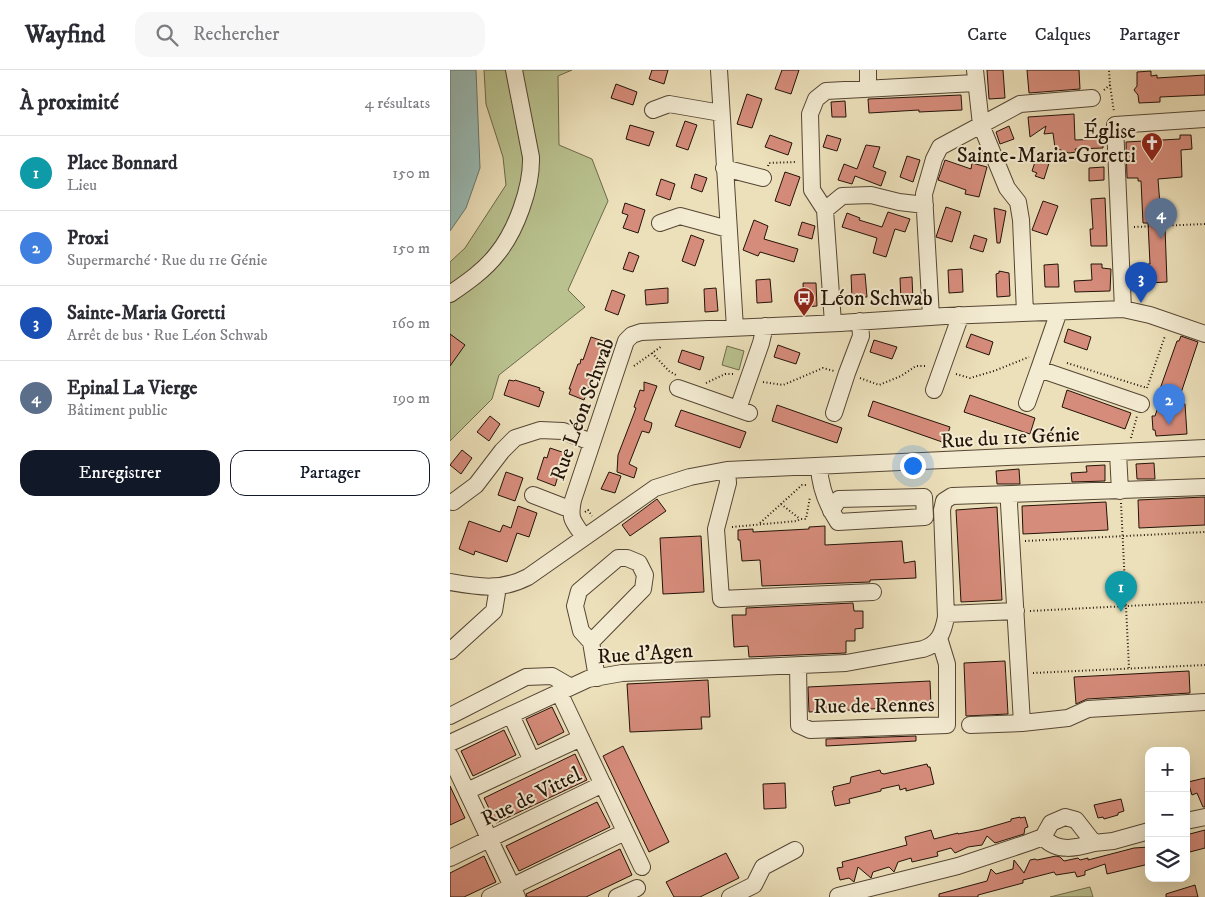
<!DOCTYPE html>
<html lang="fr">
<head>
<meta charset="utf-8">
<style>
  :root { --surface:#fff; --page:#f7f7f7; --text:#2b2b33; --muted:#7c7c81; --line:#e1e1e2; --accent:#111827 }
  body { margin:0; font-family:"IM FELL DW Pica",serif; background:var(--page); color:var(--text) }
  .controls { position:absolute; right:15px; bottom:15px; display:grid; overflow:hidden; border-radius:10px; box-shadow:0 5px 20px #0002 }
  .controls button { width:45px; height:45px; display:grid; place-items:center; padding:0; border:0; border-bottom:1px solid var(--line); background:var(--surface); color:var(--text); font:25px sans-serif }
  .you { position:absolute; left:462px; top:395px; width:18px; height:18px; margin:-12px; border:4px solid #fff; border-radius:50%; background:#1a73e8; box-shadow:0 0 0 8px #1a73e833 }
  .badge { display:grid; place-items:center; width:32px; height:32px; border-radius:50%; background:var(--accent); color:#fff; font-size:16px; font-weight:700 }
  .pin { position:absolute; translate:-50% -41px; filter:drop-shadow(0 1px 2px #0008) }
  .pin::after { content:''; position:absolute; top:26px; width:18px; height:15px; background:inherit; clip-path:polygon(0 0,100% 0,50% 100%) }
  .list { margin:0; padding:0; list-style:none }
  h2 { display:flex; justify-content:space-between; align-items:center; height:65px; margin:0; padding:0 20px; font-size:21px }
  h2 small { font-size:16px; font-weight:400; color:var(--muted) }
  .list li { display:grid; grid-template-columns:32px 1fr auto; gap:15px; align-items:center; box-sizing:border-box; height:75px; padding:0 20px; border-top:1px solid var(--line) }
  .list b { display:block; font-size:19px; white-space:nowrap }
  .list p { margin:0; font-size:16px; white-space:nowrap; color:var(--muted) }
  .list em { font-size:16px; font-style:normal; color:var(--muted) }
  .actions { display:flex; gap:10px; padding:15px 20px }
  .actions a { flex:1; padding:11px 0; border:1px solid var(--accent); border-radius:15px; text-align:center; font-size:18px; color:var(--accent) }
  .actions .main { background:var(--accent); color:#fff }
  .icon { flex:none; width:28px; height:28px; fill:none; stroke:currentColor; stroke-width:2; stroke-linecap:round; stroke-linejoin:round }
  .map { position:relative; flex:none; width:755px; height:827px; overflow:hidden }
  header { display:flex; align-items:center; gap:30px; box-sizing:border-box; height:70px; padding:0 25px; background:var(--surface); border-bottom:1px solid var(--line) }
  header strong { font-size:24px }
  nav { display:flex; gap:28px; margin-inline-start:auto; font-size:18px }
  .search { width:350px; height:45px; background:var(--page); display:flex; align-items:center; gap:12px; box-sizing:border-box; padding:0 18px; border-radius:15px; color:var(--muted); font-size:19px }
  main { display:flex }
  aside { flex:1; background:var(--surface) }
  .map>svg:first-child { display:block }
  .green { fill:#b9c28f; stroke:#6e6a4c }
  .water { fill:#9abcb6; stroke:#6a7870 }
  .building { fill:#d68c7b; stroke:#231308 }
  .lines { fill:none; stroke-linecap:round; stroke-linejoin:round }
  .minor-casing { stroke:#554634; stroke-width:18 }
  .path { stroke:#231308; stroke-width:2; stroke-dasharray:1 2.5; stroke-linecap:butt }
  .minor { stroke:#f3ebd2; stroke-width:16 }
  .labels { text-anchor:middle; stroke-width:4; stroke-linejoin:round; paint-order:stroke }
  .poi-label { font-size:21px; fill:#231308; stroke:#f3ebd2; text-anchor:end }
  .street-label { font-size:21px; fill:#231308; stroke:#f3ebd2 }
</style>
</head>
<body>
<header>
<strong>Wayfind</strong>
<div class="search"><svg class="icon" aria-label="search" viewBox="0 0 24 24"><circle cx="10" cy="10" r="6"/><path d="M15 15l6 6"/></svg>Rechercher</div>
<nav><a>Carte</a><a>Calques</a><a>Partager</a></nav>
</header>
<main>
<aside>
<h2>À proximité<small>4 résultats</small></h2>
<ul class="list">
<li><span class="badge" style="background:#0f9aa8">1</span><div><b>Place Bonnard</b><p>Lieu</p></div><em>150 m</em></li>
<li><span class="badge" style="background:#3f7fe0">2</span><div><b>Proxi</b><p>Supermarché · Rue du 11e Génie</p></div><em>150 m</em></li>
<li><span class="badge" style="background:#1a4fb4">3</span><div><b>Sainte-Maria Goretti</b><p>Arrêt de bus · Rue Léon Schwab</p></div><em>160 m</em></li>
<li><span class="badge" style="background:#5c6f8a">4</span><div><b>Epinal La Vierge</b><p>Bâtiment public</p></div><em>190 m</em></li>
</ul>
<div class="actions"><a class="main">Enregistrer</a><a>Partager</a></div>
</aside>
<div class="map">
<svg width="755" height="827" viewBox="0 0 755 827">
  <rect width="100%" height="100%" fill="#ece0ba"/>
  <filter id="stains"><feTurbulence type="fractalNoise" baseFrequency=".004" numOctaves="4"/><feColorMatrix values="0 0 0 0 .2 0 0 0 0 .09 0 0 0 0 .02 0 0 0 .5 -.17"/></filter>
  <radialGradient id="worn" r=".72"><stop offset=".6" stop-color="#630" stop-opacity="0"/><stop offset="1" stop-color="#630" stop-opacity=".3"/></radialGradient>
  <path class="green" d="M34,0H122L108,6L109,75L142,89L158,131L118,220L135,237L49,305L42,329L0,371V192L15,178L56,115L53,87L36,34Z
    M277,276L294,281L289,300L272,295Z
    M640,817L643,827H600Z"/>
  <path class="water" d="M0,0H26L30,98L16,138L0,161Z"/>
  <path class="building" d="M202,0H218L214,14L199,9Z
    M332,0H349L341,24L325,19Z
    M537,0H553L555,28L539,29Z
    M577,0H629L630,19L579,23Z
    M701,1V6L707,5V8L755,5V25L710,27V32L689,33L688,25L684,20L687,16V2Z
    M166,14L187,22L183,35L161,28Z
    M297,24L312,29L302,58L287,54Z
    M511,25L512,40L469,42V40L419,43L418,29Z
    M395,31L396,47H382L381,32Z
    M624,44L625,70L653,69V78L625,79L626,82L619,83L605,78L603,63L594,64L596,56L580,67L578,47Z
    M235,51L247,55L238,80L226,76Z
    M180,55L204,62L199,76L176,69Z
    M559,56L564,69L550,74L546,62Z
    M320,65L342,73L338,85L315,77Z
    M377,65L391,69L387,81L373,77Z
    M730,65H741L742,79L731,80L732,107L708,109L710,135H713L715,157L717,212L699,213L698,194H700L698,153H693L691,111H688V108H677L676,72L730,69Z
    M416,75L430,77L423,97L436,102L431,116L405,106L402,114L388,110L394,94L407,99Z
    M457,86L470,90L463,112L450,107Z
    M587,86L600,90L594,109L585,106L587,103L582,101Z
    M495,90L521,99L522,93L537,97L529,127L515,124L516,120L488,110Z
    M654,97V110L639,111V98Z
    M335,102L350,107L340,136L325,131Z
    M245,104L257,108L252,122L241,118Z
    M211,109L225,114L220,130L206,125Z
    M655,128L657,176H641L640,159H643L641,129Z
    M593,131L608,136L597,165L582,160Z
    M175,133L195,140L188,163L173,158L178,145L172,143Z
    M496,137L511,142L502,172L486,167Z
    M544,138L556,141L550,173H547Z
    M438,142L460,149L455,162L445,159L436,187L423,183L427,168L392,157L397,143L410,148L409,150L432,157Z
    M304,150L318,156L314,169L348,179L344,192L310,182L308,186L293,180Z
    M352,152L365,156L362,169L348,165Z
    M241,165L254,170L245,196L232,191Z
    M524,165L537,169L533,182L520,178Z
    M179,182L189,186L183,202L173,199Z
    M608,194L609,217H595L594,195Z
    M641,194H652V198L661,199L660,221L625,222L624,211L642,210Z
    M512,199L513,222L499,223L498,200Z
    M549,201L559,203L560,226L547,227L546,204L549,203Z
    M415,204L417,227L402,228L401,205Z
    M462,207L463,231L451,232L450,208Z
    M320,209L322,232L307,233L306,210Z
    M353,213H366L367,236L354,237Z
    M218,218V233L196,235L195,220Z
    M266,218L268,241L255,242L254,219Z
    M162,220L175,225L168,245L155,240Z
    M618,259L641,267L637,280L614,272Z
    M0,264L15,275L0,296Z
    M521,264L543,272L539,285L516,277Z
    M731,266L748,272L728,332L735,334L737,364L706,366L705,360H703L702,346H705L714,320L710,319L727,271H729Z
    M141,267L156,272L134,330L119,324L121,319H119L128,294H130L131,289L133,290Z
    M424,270L447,277L442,289L420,282Z
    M328,275L350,283L346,294L324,287Z
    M232,280L254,287L250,300L228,292Z
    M59,310L64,311L65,310L90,318L89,320L94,322L89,337L54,325Z
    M194,312L207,316L194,350L202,353L201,358L199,363L192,361L179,394L187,398L184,408L167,402L168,385L183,346L186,338L184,337L190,320L194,321Z
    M617,320L681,343L675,359L612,337Z
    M520,325L585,348L580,364L514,342Z
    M423,331L500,357L495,373L418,346Z
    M327,335L392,358L387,373L322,351Z
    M231,340L296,362L290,378L225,356Z
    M40,346L50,354L39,371L27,362Z
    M100,378L115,383L105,416L87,409L94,387L97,388Z
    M12,380L22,388L11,404L0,395Z
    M704,393L705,409H687L686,394Z
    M655,395V411L622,412L621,403L637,402L636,396Z
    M569,399L570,414H547L546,401Z
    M56,402L73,408L65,431L48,425Z
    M159,402L171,406L165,423L151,419Z
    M755,427V455L689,458L688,430Z
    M207,429L216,441L180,466L172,455Z
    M656,432L658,460L573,464L572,436Z
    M68,436L87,443L79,467L67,463L57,492L25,481L24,485L9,479L19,451L50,462L53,455L61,458Z
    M547,437L552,530L511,532L506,440Z
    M375,456V475L452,471L454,493L465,491L466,508L420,510V512L312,516L310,490L292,491L290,470H288V460L303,459V462L359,459V457Z
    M251,466L254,522L213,524L210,468Z
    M403,533L404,541H413V558L405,559V571H396V583L299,587L298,576L284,577L282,545H296V538Z
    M555,591L558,644L516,646L514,593Z
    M739,601L740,623L637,629L626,634L624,607Z
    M258,610L260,647H251L252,659L180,662L177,614Z
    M480,611L481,636L359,642L358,617Z
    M102,637L114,662L88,675L76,649Z
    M54,660L66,685L23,706L11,681Z
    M466,666V671L376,676V669Z
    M173,676L219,772L199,782L153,686Z
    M125,684L137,710L46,753L34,728Z
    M477,694L478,697H480L484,714L456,721V718L450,720L449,715L431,719V721L399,729L400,733L385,736L382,721L384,720L383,717L400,713L401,707L430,700L431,703L434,704Z
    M755,708V737H753L747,723L742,725L738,712Z
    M335,713L336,738L314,739L313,714Z
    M0,716L15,748L0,755Z
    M671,729L674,741L668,743V745L654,749L653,747L648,748L644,735Z
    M147,732L160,757L69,801L56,776Z
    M570,747V748L575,747L578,757L575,758L574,764L545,773L537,766L532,775L518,777L505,783L501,778L487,782L488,786L462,792L461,788L448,792L444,802L439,797L423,802L421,808L408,797L404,812L399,808L390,810L387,798L393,797L392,792L457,775L455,767L481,760L484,769L508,763V764L530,760L561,751V749Z
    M755,760V778L736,783V765Z
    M699,777V794L657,804L655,794L635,801V805L627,807L625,802L606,805L604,802L573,810V813L528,825V827H489V824L537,811L541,799L546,804L563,799L564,790L574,803L580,790L585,789L587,790L606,786L610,787L614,791L628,788L630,790L638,788V790L684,778Z
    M170,779L182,805L136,827H77L76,824Z
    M276,783L289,808L250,827H224L216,812Z
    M34,786L46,812L14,827H0V803Z
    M745,815L748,827H716V824Z"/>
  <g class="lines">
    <g class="minor-casing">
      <path id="minor" d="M269,0L285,258
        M418,0V18
        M525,0L531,55L557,118L568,132L571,150L575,243
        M203,40L219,34L271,43
        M274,98L313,108
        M375,140L392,126L421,125L449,132L475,135
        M210,153L230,146L278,159
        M0,224C16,213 35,200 47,184C66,161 82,117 81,87L64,0
        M673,239L665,55L755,49
        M607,242V247L589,299L691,334
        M481,247L474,124L484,89L490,77L570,34L642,28
        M383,253L375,140L362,120L360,44L366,29L376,21L525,13
        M228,318L299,343
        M484,320L509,250V245
        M577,333L589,299
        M288,339L311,273L315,256
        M384,343L397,303L411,266L410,251
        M668,383L670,421
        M369,397C370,417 377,435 388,452L475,447L474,427L389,429L381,441
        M277,400L278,413L266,459L271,529L423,522
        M83,425L114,437H121
        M560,425L559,434L572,653L618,648L638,639L755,632
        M3,432L26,415L52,381L65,368L90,360L113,361L141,372
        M134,467C123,451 119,450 123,430L176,271L182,265L191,262L390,253L495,246L673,239L700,245L755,264
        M0,512C29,517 51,521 78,507L205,418L240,407L277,400L755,378
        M496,544L566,541
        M141,572L131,561L125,536L129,521L168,488H177L189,493L195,505L193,519L141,572L147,608
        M0,581L44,541L48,517
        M348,596L349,655L360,660L497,655V594L489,568
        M109,622L192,797
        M61,645L82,691
        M0,646L76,607L102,606L121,617
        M520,655L572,653
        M0,673L138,609L172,603L396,593L473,579C489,574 493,563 496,547L492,440L494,431L502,426L755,417
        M0,686L67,827
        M17,721L131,668
        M736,751L755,747
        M593,767C607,783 626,778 644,773
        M0,788L153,714
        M388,826L508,796L577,773L593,767L601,753L615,747L626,750L644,773L663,771L699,761
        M40,827L175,762
        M167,827L187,818
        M280,827L304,815L313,797L345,780"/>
    </g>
    <path class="path" d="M660,15L664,42
      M654,20L660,15L659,0
      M318,96L319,93L346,92
      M684,157L755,154
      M202,283L219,301L226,305
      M617,293L697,318
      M184,296L212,276
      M506,304L520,308L544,301L579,287
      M410,308L429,315L451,306L466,296H477
      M313,312L333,315L373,298L384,301
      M256,313L275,304H285
      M697,318L715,266
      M681,368L687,346
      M671,433L679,598
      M331,434L350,449
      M135,442L138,440L142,446
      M310,453L352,415H358
      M282,457L347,451L350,449H356L360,427
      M575,471L755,462
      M580,541L755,532
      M583,603L755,595"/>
    <use href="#minor" class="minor"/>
  </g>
  <defs>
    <g id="church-pin" transform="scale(1.125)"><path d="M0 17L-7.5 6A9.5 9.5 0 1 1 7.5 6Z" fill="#8f2418" stroke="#f3ebd2"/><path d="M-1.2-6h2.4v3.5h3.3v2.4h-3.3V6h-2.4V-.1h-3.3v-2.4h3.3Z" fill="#fff"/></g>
    <g id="bus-pin" transform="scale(1.125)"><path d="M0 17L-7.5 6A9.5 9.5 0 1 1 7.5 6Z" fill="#8f2418" stroke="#f3ebd2"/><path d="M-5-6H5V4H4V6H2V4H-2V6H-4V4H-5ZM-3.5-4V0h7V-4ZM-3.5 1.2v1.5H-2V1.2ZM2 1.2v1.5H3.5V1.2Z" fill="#fff"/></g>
  </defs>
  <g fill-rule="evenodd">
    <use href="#church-pin" x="702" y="73"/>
    <use href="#bus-pin" x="354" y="228"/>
  </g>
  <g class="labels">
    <g class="poi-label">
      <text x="686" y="68">Église<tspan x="686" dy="24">Sainte-Maria-Goretti</tspan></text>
      <text x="370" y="235" text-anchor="start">Léon Schwab</text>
    </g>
    <g class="street-label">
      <text transform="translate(132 339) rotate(-70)" y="7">Rue Léon Schwab</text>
      <text transform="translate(560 367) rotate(-3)" y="7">Rue du 11e Génie</text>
      <text transform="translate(195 583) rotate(-4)" y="7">Rue d'Agen</text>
      <text transform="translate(424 635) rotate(-1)" y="7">Rue de Rennes</text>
      <text transform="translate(81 726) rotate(-26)" y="7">Rue de Vittel</text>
    </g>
  </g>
  <rect width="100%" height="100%" filter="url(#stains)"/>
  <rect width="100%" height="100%" fill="url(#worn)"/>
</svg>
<div class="controls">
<button>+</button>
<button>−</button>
<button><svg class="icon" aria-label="layers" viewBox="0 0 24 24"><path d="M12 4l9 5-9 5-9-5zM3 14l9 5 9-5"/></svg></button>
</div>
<div class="you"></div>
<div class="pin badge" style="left:671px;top:542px;background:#0f9aa8">1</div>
<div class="pin badge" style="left:719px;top:355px;background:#3f7fe0">2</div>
<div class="pin badge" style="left:691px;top:233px;background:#1a4fb4">3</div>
<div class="pin badge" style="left:711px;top:169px;background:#5c6f8a">4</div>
</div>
</main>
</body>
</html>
